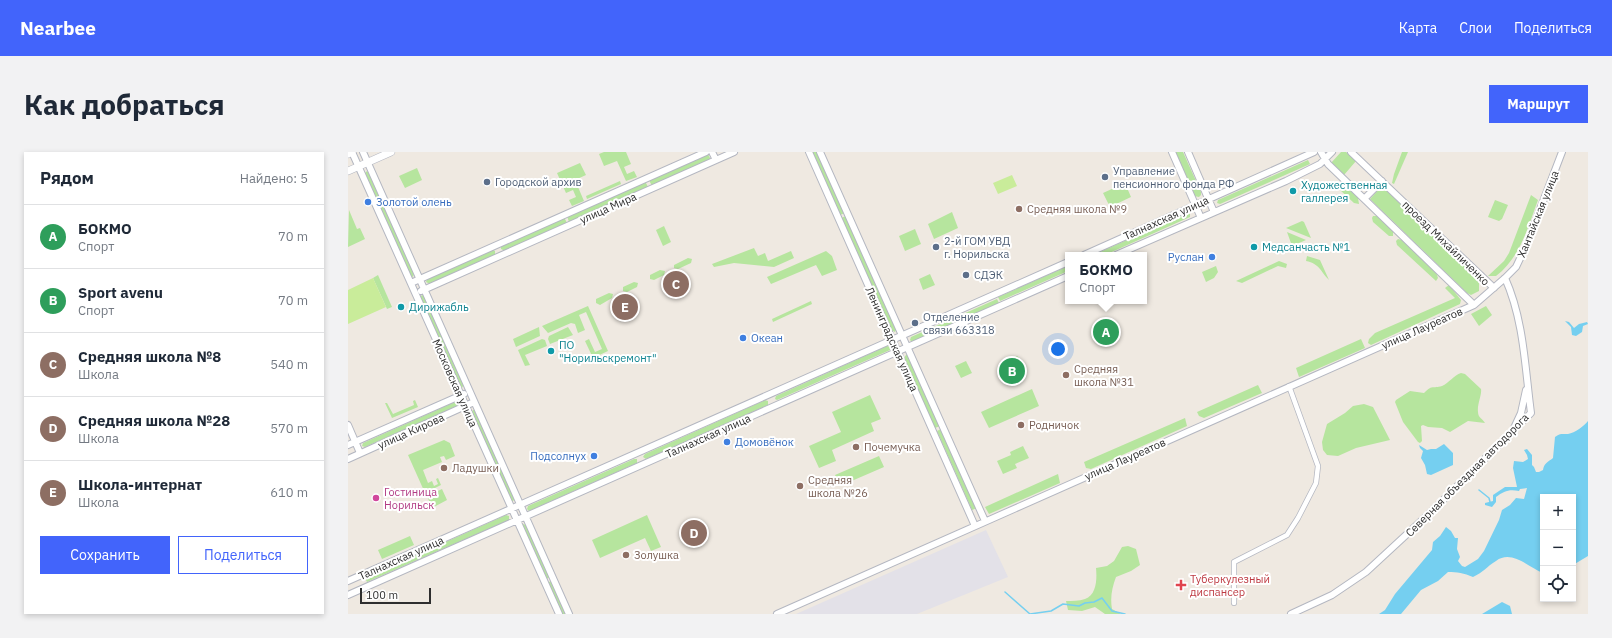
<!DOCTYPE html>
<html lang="ru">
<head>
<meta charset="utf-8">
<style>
  :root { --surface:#fff; --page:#f2f2f3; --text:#1f2937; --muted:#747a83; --line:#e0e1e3; --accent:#4264fb }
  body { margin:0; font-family:"IBM Plex Sans",sans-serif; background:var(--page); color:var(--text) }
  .controls { position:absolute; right:12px; bottom:12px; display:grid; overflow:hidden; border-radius:0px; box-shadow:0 2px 6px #0003 }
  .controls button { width:36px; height:36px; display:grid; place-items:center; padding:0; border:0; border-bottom:1px solid var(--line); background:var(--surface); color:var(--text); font:20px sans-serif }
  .scale { position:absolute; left:12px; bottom:10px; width:71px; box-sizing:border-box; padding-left:4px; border:2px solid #2e2e2e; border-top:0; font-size:11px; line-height:14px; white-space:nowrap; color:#2e2e2e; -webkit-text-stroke:3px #fff; paint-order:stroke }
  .you { position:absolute; left:710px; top:197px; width:14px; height:14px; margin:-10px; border:3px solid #fff; border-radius:50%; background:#1a73e8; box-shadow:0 0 0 6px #1a73e833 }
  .badge { display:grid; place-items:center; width:26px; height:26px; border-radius:50%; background:var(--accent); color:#fff; font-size:13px; font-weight:700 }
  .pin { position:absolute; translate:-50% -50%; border:2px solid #fff; box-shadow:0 1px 4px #0006 }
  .popup { position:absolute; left:717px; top:100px; width:82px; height:52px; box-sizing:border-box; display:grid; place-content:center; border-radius:0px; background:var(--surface); filter:drop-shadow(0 1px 3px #0005); font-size:13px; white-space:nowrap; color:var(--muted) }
  .popup b { font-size:15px; color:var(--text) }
  .popup::after { content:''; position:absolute; left:50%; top:100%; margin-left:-8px; border:8px solid transparent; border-top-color:var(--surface) }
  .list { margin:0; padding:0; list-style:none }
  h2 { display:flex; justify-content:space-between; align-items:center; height:52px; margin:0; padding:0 16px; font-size:17px }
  h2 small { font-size:13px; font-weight:400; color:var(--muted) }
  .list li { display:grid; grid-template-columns:26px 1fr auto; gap:12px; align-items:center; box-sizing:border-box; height:64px; padding:0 16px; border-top:1px solid var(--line) }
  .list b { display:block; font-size:15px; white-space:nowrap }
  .list p { margin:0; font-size:13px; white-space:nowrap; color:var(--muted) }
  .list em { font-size:13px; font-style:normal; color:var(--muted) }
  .actions { display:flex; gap:8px; padding:12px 16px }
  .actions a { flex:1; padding:9px 0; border:1px solid var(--accent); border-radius:0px; text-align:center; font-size:14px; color:var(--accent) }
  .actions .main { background:var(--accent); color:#fff }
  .icon { flex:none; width:22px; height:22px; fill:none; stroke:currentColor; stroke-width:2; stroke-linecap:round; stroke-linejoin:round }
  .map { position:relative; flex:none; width:1240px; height:462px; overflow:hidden; border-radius:0px }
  header { display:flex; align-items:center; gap:24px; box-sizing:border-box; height:56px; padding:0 20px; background:var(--accent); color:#fff }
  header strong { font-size:19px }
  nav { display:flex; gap:22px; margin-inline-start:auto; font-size:14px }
  .intro { display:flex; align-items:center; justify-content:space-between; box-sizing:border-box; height:96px; padding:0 24px }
  h1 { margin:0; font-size:28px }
  .button { padding:10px 18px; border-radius:0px; background:var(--accent); color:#fff; font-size:14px; font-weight:700 }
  main { display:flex; gap:24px; padding:0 24px }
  aside { flex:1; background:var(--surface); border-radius:0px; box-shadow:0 2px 6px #0003 }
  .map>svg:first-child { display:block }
  .industrial { fill:#e3e1e8 }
  .green { fill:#b6e59e }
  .pitch { fill:#c9ec9a }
  .water { fill:#75cff0 }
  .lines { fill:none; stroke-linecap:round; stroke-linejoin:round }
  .stream { stroke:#75cff0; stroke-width:1.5 }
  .minor-casing { stroke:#b4b7c1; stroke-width:6 }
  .tertiary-casing { stroke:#b4b7c1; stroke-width:8 }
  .secondary-casing { stroke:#b4b7c1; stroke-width:8 }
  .minor { stroke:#fff; stroke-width:4.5 }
  .tertiary { stroke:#fff; stroke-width:6 }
  .secondary { stroke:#fff; stroke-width:7 }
  .service-dot { fill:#5c6f8a; stroke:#fff; stroke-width:1.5 }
  .culture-dot { fill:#0f9aa8; stroke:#fff; stroke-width:1.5 }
  .shop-dot { fill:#3f7fe0; stroke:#fff; stroke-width:1.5 }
  .education-dot { fill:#8d6e63; stroke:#fff; stroke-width:1.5 }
  .hotel-dot { fill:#d1479c; stroke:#fff; stroke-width:1.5 }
  .health-dot { fill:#e0444e; stroke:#fff; stroke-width:1.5 }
  .labels { text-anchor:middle; stroke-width:4; stroke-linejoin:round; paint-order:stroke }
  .service-label { font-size:11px; fill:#4e5e75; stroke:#fff; text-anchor:start }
  .culture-label { font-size:11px; fill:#0d838f; stroke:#fff; text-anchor:start }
  .shop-label { font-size:11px; fill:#366cbe; stroke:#fff; text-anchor:start }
  .street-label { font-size:11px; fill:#2e2e2e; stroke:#fff }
  .education-label { font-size:11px; fill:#785e54; stroke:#fff; text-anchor:start }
  .hotel-label { font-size:11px; fill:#b23c85; stroke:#fff; text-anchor:start }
  .health-label { font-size:11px; fill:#be3a42; stroke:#fff; text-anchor:start }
</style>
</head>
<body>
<header>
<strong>Nearbee</strong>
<nav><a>Карта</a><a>Слои</a><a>Поделиться</a></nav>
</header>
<div class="intro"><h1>Как добраться</h1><a class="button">Маршрут</a></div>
<main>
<aside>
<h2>Рядом<small>Найдено: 5</small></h2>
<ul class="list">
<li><span class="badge" style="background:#2e9e5b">A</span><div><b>БОКМО</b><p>Спорт</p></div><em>70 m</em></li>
<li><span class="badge" style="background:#2e9e5b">B</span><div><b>Sport avenu</b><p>Спорт</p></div><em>70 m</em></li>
<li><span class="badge" style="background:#8d6e63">C</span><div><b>Средняя школа №8</b><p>Школа</p></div><em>540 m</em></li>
<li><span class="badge" style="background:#8d6e63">D</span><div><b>Средняя школа №28</b><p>Школа</p></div><em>570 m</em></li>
<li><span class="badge" style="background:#8d6e63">E</span><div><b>Школа-интернат</b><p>Школа</p></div><em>610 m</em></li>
</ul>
<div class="actions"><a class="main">Сохранить</a><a>Поделиться</a></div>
</aside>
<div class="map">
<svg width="1240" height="462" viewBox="0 0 1240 462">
  <rect width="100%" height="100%" fill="#efe9e1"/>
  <path class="industrial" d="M638,378L660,425L569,462H448Z"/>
  <path class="green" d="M256,0H278L283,12L276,15L279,22L286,19L289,25L278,29L269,9L256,14L251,2Z
    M464,0H470L497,61L492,63Z
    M827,0H835L853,40V43L851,45L846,44Z
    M993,0H998L1008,9L996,23L983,11Z
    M1054,0H1060L1046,32L1044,31L1046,22Z
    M360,2L363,8L304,34L301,28Z
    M960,8L962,12L872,52L869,51L870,48Z
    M232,11L238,23L227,28L236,49L224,54L221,48L228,45L225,38L218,41L209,21Z
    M69,16L74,28L57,36L51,24Z
    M19,19L20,20L66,121L65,125L63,124L17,21Z
    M272,29L273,32L239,47L238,44Z
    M297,29L300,35L221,70L219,64Z
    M777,31L783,45L762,55L755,41Z
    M993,33H997L1010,46L1011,52L1006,51L992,38Z
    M1034,34L1126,122L1131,129V139L1123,143L1119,141L1022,47Z
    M1183,43L1190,48C1180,75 1172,106 1148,124H1140L1156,109L1161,101Z
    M1147,48L1160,53L1154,67L1151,69L1140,65Z
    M1,58L9,77L12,76L17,87L0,95Z
    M604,60L610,76L586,87L580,72Z
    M840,61L842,62V65L757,103H745Z
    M498,64L548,178L547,180L543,178L493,66Z
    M1025,64H1029L1045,79V84H1041L1025,70L1024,66Z
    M216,65L219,71L157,99L153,97V94Z
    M954,69L956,70L963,86L938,76Z
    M316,74L323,90L315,94L308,78Z
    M567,77L573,92L557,99L551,84Z
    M939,80L958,88L944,94Z
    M1050,87L1054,88L1088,120L1090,126L1088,129L1049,93L1048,89Z
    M406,96L410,104L417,101L420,109L443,99L446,106L426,115L386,111L366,115L364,112Z
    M143,97L147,99V103L82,132L78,130L79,127Z
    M478,99L484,104L489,118L474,124L468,113L423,132L419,125Z
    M959,104L972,108L981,128C972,119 972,112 958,109Z
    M340,106L344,107L343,111L330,117L326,116V113Z
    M931,109L939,112L938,116L930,114L894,131L888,129Z
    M720,114V119L652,149L650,145Z
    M868,114L870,120L866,126L858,130L854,120Z
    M312,118L317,119L316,123L306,128L302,127V123Z
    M582,122L587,133L575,138L571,127Z
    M30,123L44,155L39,157L25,126Z
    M286,130L290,131L289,135L279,140L275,139V135Z
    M1101,133L1113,148L1112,152L1023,193L1020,191L1021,187L1027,181L1107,146L1097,136Z
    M261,141L265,142L264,146L252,153L248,151V147Z
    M74,143L76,144L116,232L114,236L112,235L72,146Z
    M649,147L651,151L564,190L562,188L563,185Z
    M463,149L464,152L425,170L424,167Z
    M240,154L260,199L245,206L237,189L241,187L247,200L254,197L238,160L231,163L237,178L230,181L227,172L223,171L200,181L194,174Z
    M1138,154L1144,163L1131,174L1123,162Z
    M191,175L192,184L168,195L165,187Z
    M220,175L225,183L202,192L200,187L201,184Z
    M194,187L197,188L199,194L177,203L182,213L177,214L170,198Z
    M1013,187L1017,196L951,225L948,216Z
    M539,194L542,195V198L429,248L427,247L428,244Z
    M558,203H560L592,274L587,276L556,206Z
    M669,204L676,211L658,219L655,211Z
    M618,209L624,221L613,226L607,214Z
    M1113,221L1117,222L1133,237C1134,243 1129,252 1130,260C1130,266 1135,267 1137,271L1120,269L1102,280L1094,276L1080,275L1075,273L1073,274L1074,289L1072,291L1070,290L1055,270L1047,250L1048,248L1062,239L1076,241C1085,232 1084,237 1094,234C1101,231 1106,223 1113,221Z
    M910,233L914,241L856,266L851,264L849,260Z
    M684,237L691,254L641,276L633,260Z
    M522,243L533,267L523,271L526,279L484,298L488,309L471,316L461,294L493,280L484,260Z
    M67,248L70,255L44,266L37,251H39L45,262L66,253L65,249Z
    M417,248L420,249V253L298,307L295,305L297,302Z
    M109,249L111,253L17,295L14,294L15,291Z
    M1016,252L1025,255L1042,288L1008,296L990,304L979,303L975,298L974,290L979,272L997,261L1005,254Z
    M125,258H127L167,347L165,349H163L123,261Z
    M837,266L839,274L743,317L738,316L736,310Z
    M593,277L629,356L624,358L589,279Z
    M96,288L102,291L107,304L98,308L96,304L92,305L94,310L75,318L80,331L84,329L86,334L90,332L88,327L90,326L93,333L77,341L60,303Z
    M675,294L681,306L667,312L669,316L655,322L649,309L663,303L662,300Z
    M531,304L536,315L492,334L487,323Z
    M286,307H289V311L181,359L179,357L180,354Z
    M710,322L712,331L641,362L637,355Z
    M94,337L99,348L84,356L79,344Z
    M158,363L161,364V368L19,430L17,426Z
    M299,363L313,395L303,399L297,386L252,406L244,388Z
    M175,372L178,373L202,425L197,428L173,374Z
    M62,384L66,393L34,407L30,398Z
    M780,394L788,397L792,413L783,419L768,425C764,436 762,445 764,457L773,462H757L747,455L734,459L720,458L718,449C724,449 731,449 737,447C749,443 749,426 748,416L759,414L766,409L774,395Z
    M203,429L218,462H213L199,431Z"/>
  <path class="pitch" d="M664,23L669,34L650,42L645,31Z
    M25,126L38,155L0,172V138Z"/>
  <path class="water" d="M1217,169L1221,170L1226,176L1231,172L1239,170L1240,172L1235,174L1234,180L1228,184L1224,183L1223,175Z
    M1240,269V404L1225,413V345H1195V421C1181,416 1164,397 1148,409C1138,415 1136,420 1125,425C1116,421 1109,420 1100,420L1090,429L1073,438L1053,462H1031L1037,458L1047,442L1084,398L1085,390L1092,384L1098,375L1103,379L1107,386H1110L1109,397L1112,405L1110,409L1114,414L1117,415L1130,407L1136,399L1151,368L1154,358L1162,353L1168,346L1176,347L1179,336L1172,337L1171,339C1161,337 1156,339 1148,345V350L1144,355L1137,353V351L1145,349V343L1157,335H1169L1165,316L1166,309L1175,310L1180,307L1179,303L1176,298L1179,297L1184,303V313L1186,315L1188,320H1191L1195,318C1196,311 1200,310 1205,306L1207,285C1212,281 1214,282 1220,282C1227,281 1236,274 1240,269Z
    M1096,292L1105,301V313L1083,323L1079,322L1077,313L1073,306L1075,299L1072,296L1071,293L1079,298L1083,297H1088Z
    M1154,450L1162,454L1164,462H1134Z"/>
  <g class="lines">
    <path class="stream" d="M1131,338L1141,346L1142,350
      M657,440L682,462L703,459L715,452L731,454L737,451L746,450L754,446L764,459L777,462"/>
    <g class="minor-casing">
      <path id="minor" d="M886,451V410L939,383L950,366L968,331L970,314L941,234"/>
    </g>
    <g class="tertiary-casing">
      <path id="tertiary" d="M4,0L211,462
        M15,0L221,462
        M364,0L368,8
        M461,0L627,374
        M472,0L637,369
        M824,0L853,66
        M840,0L866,60
        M973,0L980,12L1126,153
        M1003,0L1146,136
        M1016,47L1034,29
        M736,103L966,0
        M768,103L938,29L972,12L984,0
        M63,131L358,0
        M73,139L386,0
        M0,273L12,301
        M1166,276L1173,261L1178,238
        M0,293L116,242
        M0,307L126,250
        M0,429L720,110
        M0,443L720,124
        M429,462L1126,153L1157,126L1168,115L1178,94L1214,0
        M943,462L984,443L1018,420L1084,359L1183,261C1177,216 1176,168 1157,126"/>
    </g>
    <g class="secondary-casing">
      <path id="secondary" d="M0,2L4,0
        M0,19L43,0"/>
    </g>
    <use href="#minor" class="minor"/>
    <use href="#tertiary" class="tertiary"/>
    <use href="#secondary" class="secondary"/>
  </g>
  <g class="service-dot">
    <circle cx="757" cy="25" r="4"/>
    <circle cx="139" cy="30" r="4"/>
    <circle cx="588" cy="95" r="4"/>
    <circle cx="618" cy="123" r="4"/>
    <circle cx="567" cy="171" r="4"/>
  </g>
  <g class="culture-dot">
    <circle cx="945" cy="39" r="4"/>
    <circle cx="906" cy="95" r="4"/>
    <circle cx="53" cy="155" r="4"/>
    <circle cx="203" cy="199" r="4"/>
  </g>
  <g class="shop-dot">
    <circle cx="20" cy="50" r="4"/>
    <circle cx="864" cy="105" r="4"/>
    <circle cx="395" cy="186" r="4"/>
    <circle cx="379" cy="290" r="4"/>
    <circle cx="246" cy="304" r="4"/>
  </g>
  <g class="education-dot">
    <circle cx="671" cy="57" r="4"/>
    <circle cx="718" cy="223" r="4"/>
    <circle cx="673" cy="273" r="4"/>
    <circle cx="508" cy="295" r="4"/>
    <circle cx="96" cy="316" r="4"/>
    <circle cx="452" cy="334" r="4"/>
    <circle cx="278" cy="403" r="4"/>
  </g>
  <circle class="hotel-dot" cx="28" cy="346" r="4"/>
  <path class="health-dot" d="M831 427h4v4h4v4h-4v4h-4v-4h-4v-4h4z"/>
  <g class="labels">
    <g class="service-label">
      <text x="765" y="23">Управление<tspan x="765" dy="13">пенсионного фонда РФ</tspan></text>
      <text x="147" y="34">Городской архив</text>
      <text x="596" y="93">2-й ГОМ УВД<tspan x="596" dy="13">г. Норильска</tspan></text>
      <text x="626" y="127">СДЭК</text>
      <text x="575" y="169">Отделение<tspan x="575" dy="13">связи 663318</tspan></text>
    </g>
    <g class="culture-label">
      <text x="953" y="37">Художественная<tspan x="953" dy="13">галлерея</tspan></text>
      <text x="914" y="99">Медсанчасть №1</text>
      <text x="61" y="159">Дирижабль</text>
      <text x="211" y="197">ПО<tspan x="211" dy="13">"Норильскремонт"</tspan></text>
    </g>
    <g class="shop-label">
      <text x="28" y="54">Золотой олень</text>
      <text x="856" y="109" text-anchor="end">Руслан</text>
      <text x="403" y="190">Океан</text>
      <text x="387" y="294">Домовёнок</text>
      <text x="238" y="308" text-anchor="end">Подсолнух</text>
    </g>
    <g class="street-label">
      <text transform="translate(260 56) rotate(-24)" y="4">улица Мира</text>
      <text transform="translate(1190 62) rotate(-68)" y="4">Хантайская улица</text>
      <text transform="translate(818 66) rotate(-24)" y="4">Талнахская улица</text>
      <text transform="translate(1098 91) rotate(44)" y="4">проезд Михайличенко</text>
      <text transform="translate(1074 176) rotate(-24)" y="4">улица Лауреатов</text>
      <text transform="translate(544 187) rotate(66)" y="4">Ленинградская улица</text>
      <text transform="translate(107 231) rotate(66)" y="4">Московская улица</text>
      <text transform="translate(63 279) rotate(-24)" y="4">улица Кирова</text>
      <text transform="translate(360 284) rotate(-24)" y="4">Талнахская улица</text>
      <text transform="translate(777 307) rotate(-24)" y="4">улица Лауреатов</text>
      <text transform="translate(1119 323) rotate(-45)" y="4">Северная объездная автодорога</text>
      <text transform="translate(53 406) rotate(-24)" y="4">Талнахская улица</text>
    </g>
    <g class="education-label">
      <text x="679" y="61">Средняя школа №9</text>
      <text x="726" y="221">Средняя<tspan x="726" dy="13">школа №31</tspan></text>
      <text x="681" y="277">Родничок</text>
      <text x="516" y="299">Почемучка</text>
      <text x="104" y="320">Ладушки</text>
      <text x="460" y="332">Средняя<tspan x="460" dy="13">школа №26</tspan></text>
      <text x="286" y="407">Золушка</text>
    </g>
    <g class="hotel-label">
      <text x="36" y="344">Гостиница<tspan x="36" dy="13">Норильск</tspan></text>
    </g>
    <g class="health-label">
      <text x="842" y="431">Туберкулезный<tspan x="842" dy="13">диспансер</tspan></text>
    </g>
  </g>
</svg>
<div class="controls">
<button>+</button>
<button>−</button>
<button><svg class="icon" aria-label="locate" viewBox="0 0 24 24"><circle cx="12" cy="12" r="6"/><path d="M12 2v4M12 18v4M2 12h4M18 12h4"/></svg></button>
</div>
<div class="scale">100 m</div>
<div class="you"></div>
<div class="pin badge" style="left:758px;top:180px;background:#2e9e5b">A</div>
<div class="popup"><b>БОКМО</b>Спорт</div>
<div class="pin badge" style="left:664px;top:219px;background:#2e9e5b">B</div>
<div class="pin badge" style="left:328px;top:132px;background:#8d6e63">C</div>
<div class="pin badge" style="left:346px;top:381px;background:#8d6e63">D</div>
<div class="pin badge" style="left:277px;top:155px;background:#8d6e63">E</div>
</div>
</main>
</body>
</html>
